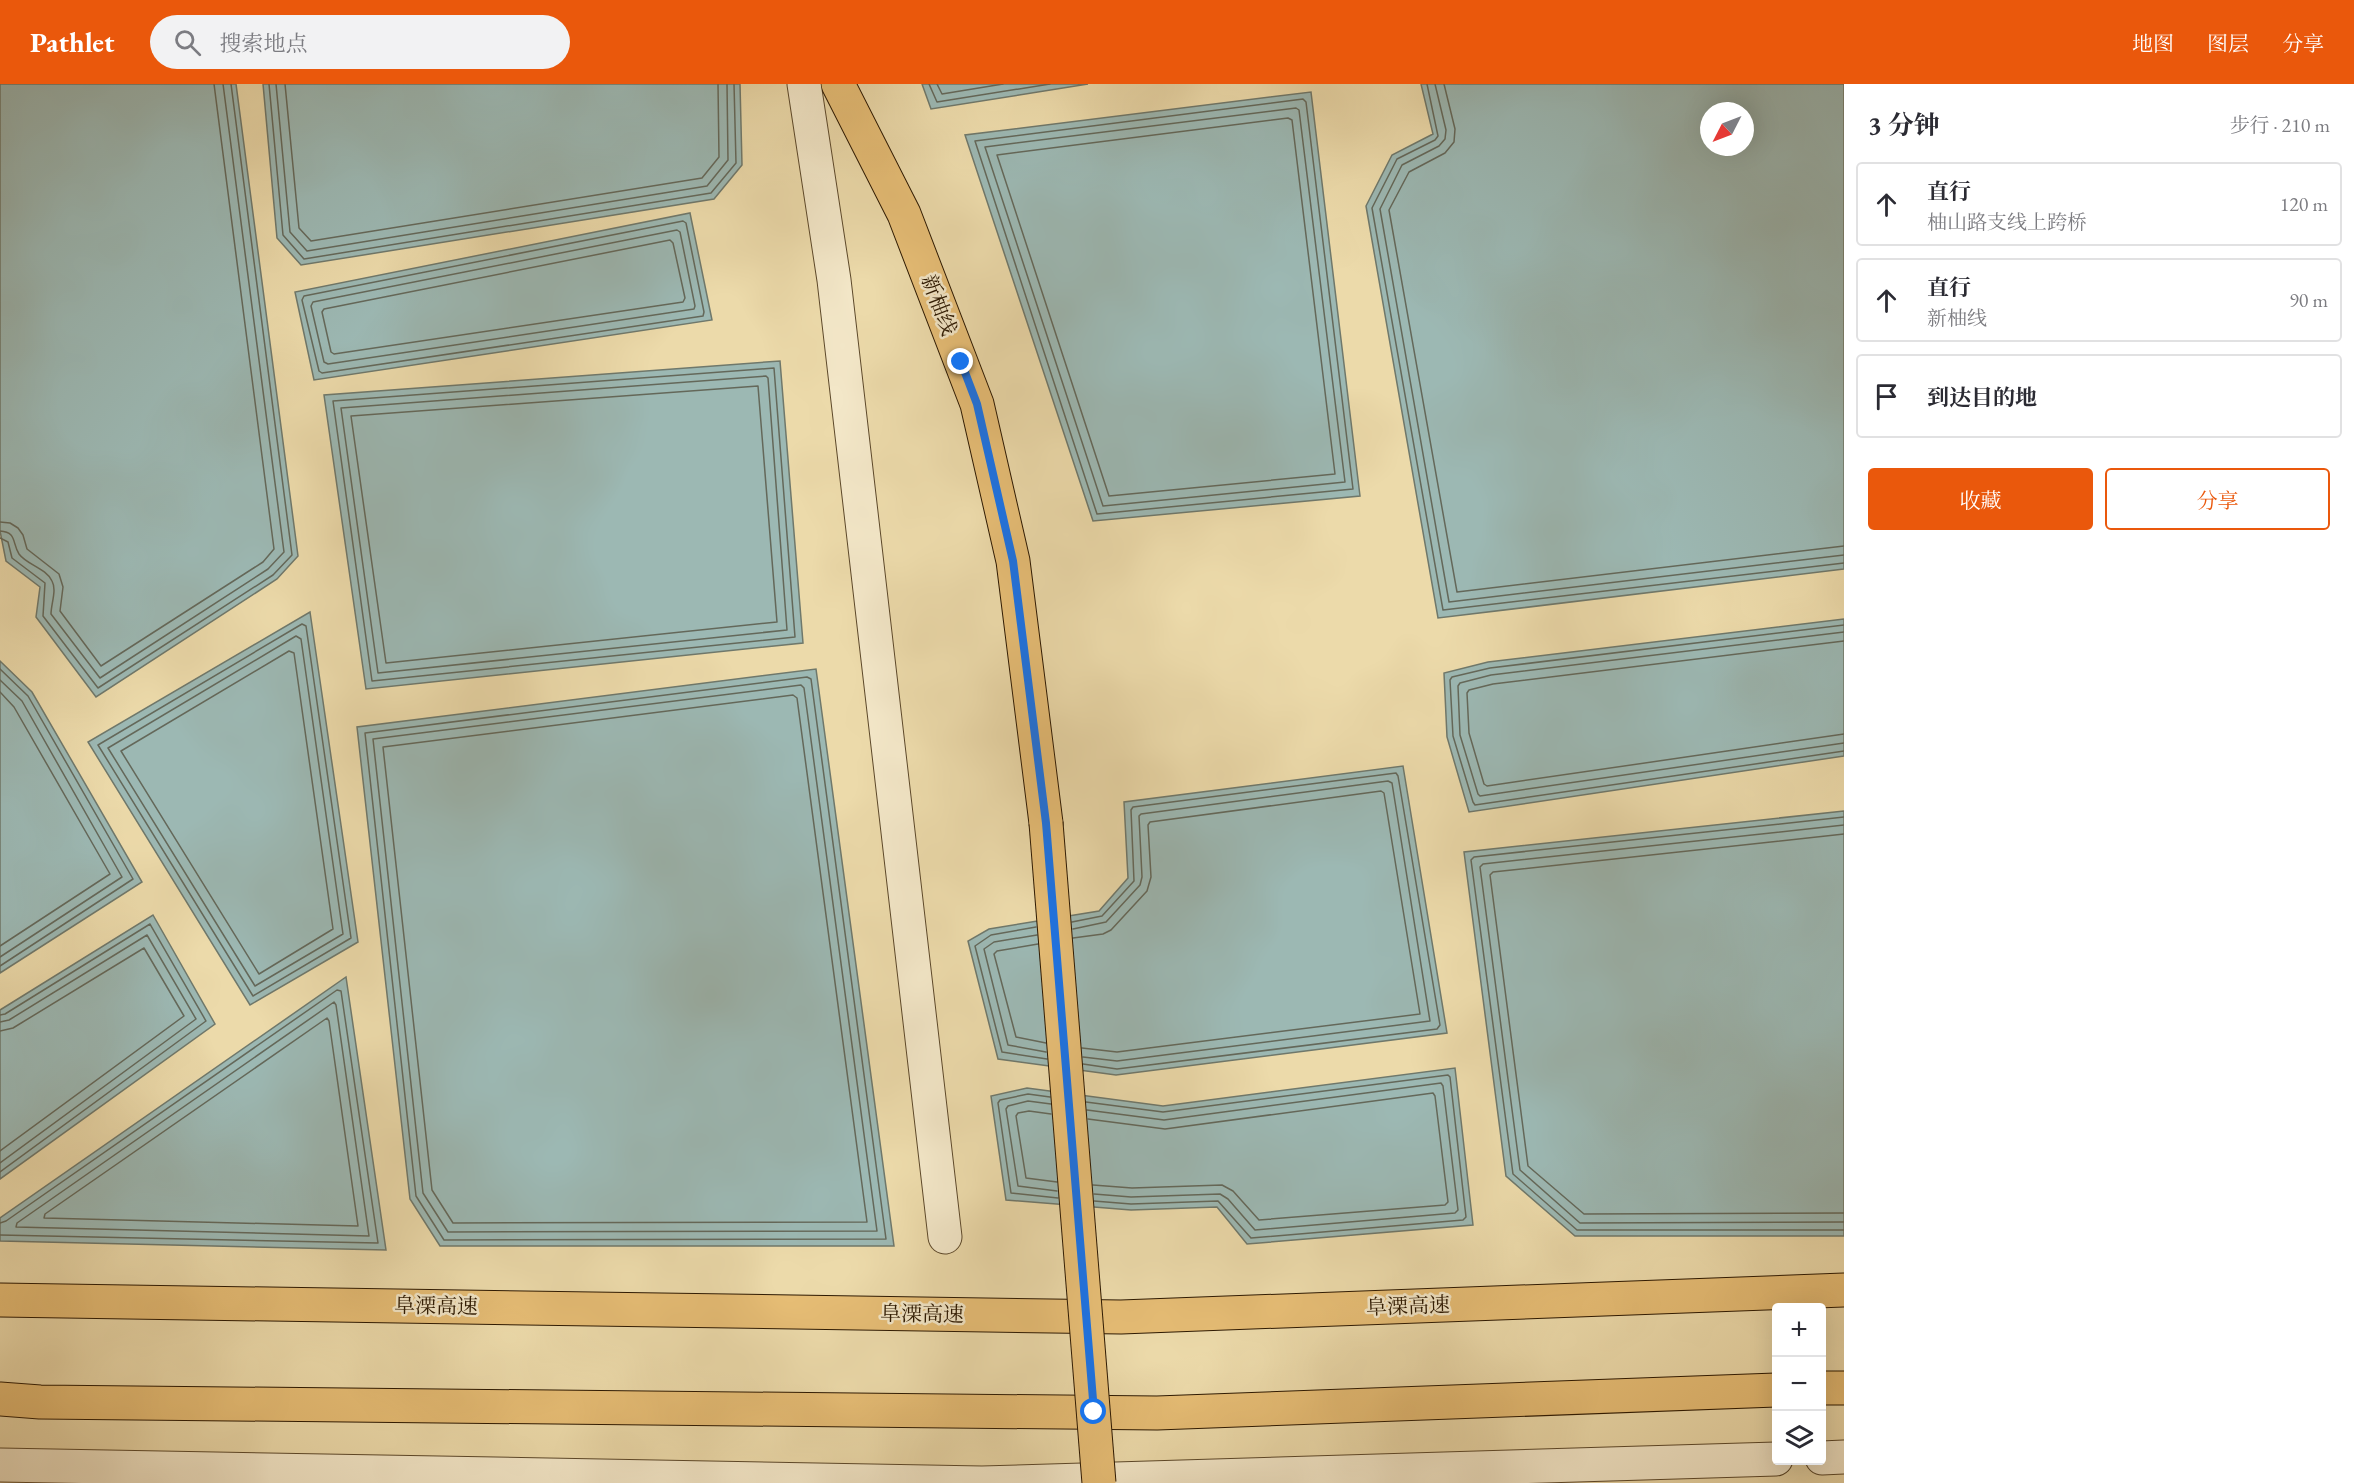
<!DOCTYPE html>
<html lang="zh">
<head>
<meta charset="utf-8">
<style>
  :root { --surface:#fff; --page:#f2f2f3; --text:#2b2b33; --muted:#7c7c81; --line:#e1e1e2; --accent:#ea580c }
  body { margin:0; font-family:"EB Garamond","Noto Serif SC",serif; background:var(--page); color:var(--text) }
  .controls { position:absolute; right:18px; bottom:18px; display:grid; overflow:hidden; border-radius:6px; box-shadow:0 6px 24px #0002 }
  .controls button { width:54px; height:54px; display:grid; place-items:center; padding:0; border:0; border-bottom:2px solid var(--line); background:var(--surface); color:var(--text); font:30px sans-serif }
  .compass { position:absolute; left:1700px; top:18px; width:54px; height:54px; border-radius:50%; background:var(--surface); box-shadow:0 6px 24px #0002; rotate:228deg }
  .stop { position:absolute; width:18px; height:18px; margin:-14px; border:4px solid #1a73e8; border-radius:50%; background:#fff }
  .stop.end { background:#1a73e8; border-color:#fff; box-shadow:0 2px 6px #0008 }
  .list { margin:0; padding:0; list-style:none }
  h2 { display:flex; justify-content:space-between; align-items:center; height:78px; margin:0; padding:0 24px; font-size:26px }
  h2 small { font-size:20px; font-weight:400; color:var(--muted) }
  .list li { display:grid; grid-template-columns:39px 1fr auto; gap:18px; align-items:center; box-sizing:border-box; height:84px; margin:0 12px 12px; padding:0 12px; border:2px solid var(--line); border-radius:6px }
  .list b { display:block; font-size:22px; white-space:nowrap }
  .list p { margin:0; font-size:20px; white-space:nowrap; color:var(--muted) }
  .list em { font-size:20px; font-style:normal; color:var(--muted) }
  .actions { display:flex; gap:12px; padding:18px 24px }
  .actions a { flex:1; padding:14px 0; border:2px solid var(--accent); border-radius:6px; text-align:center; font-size:21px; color:var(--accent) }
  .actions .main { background:var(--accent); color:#fff }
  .icon { flex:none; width:33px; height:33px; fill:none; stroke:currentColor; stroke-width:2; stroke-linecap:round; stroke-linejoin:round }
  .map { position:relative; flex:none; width:1844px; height:1399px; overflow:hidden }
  header { display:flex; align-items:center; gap:36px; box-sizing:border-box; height:84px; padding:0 30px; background:var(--accent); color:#fff }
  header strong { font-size:28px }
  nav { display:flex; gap:33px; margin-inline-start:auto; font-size:21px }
  .search { width:420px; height:54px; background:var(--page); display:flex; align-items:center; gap:15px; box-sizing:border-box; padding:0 21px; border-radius:33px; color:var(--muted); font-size:22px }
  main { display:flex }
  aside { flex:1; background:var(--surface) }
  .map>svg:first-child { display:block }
  .water { fill:#9cb8b3; stroke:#6f786b; stroke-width:1.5; fill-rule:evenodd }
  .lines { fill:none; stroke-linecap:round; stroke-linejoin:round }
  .shore { stroke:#64685a; stroke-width:1.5 }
  .minor-casing { stroke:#5c482a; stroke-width:35 }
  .major-casing { stroke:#2c1800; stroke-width:35 }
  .highway-casing { stroke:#2c1800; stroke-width:35 }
  .minor { stroke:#f3e7c8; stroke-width:33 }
  .major { stroke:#e6bd75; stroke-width:33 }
  .highway { stroke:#e6bd75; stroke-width:33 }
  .major-bridge-casing { stroke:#2c1800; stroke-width:35; stroke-linecap:butt }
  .major-bridge { stroke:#e6bd75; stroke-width:33 }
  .route { stroke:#1a73e8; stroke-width:8 }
  .labels { text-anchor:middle; stroke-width:5; stroke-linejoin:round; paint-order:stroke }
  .street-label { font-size:21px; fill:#2c1800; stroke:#f3e7c8 }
</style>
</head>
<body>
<header>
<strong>Pathlet</strong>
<div class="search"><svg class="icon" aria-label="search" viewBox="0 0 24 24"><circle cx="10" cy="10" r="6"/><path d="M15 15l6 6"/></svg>搜索地点</div>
<nav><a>地图</a><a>图层</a><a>分享</a></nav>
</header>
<main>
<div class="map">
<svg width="1844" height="1399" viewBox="0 0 1844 1399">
  <rect width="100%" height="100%" fill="#ecdaaa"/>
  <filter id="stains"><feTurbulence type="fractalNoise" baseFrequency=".00333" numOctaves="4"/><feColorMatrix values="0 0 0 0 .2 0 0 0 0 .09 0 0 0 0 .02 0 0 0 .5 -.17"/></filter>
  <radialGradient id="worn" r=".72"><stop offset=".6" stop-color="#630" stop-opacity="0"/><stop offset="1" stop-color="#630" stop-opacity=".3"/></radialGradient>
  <path class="water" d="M0,0H236L298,472L277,495L96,613L36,533L40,503L6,477L0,447Z
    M263,0H740L742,81L714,115L301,181L277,154Z
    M922,0H1088L931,25Z
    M1421,0H1844V485L1438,534L1366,122L1392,71L1433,50ZM1709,27H1745V63H1709Z
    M1311,8L1360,412L1093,437L965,51Z
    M690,129L712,236L314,296L295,208Z
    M780,277L803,559L366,605L324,311Z
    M310,528L358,858L250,921L88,658Z
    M1844,535V672L1469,728L1447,653L1444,589L1488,578Z
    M0,577L32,608L142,798L0,889Z
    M816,585L894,1162H440L410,1115L357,643Z
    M1403,682L1447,949L1116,991L998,975L968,857L989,845L1099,827L1128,794L1124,718Z
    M1844,727V1152H1575L1506,1092L1464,768Z
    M153,831L215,940L0,1095V926Z
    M346,893L386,1166L0,1157V1134Z
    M1455,984L1473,1141L1247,1160L1217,1123L1131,1126L1006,1116L991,1012L1027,1004L1163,1022Z"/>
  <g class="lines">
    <path class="shore" d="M269,0L283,151L304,175L711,109L736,79L734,0
      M276,0L290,148L307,167L707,102L728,76L727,0
      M285,0L299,144L311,157L702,94L719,73L718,0
      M929,0L937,18L1050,0
      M937,0L942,10L1003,0
      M1427,0L1438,52L1435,56L1397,75L1372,124L1443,526L1844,479
      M1435,0L1446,46L1445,55L1439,62L1402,81L1380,125L1449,518L1844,471
      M1444,0L1455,45L1454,58L1445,69L1409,88L1389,126L1457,508L1844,462
      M1303,15L1306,18L1353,405L1097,430L975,57Z
      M1296,24L1299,26L1345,398L1103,422L985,63Z
      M1288,34L1292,36L1335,390L1109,412L997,71Z
      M683,137L686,139L704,228L703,232L322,289L319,287L302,216L304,212Z
      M677,146L680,148L695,222L694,225L328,280L324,278L311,222L313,218Z
      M670,156L673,159L685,214L683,218L334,270L331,268L322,228L324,225Z
      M774,284L795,553L372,597L333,317Z
      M766,292L768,294L787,546L378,589L341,324Z
      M758,302L777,538L386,579L351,332Z
      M0,438L10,439L18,444L23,451L27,465L59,490L63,503L60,527L101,582L263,478L274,465L214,0
      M0,447C17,448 12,459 19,470C27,481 46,484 52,497C57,506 51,520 51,530L100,594L268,485L284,468L223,0
      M0,454L8,458L12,474L45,499L43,532L98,604L273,491L292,471L231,0
      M302,540L306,542L351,854L253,912L98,661Z
      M1844,541L1490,584L1452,593L1450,596L1453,652L1473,718L1475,721L1844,667
      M1844,548L1491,591L1460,599L1458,602L1460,651L1478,710L1480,712L1844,659
      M296,552L301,555L343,850L255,902L108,664Z
      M1844,557L1493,600L1469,606L1467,609L1469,649L1484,700L1487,702L1844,650
      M289,567L294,569L333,845L259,890L121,667Z
      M0,585L28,612L133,795L0,882
      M807,593L811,595L886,1155L444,1156L416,1112L365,649Z
      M0,596L22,617L122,793L0,873
      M801,601L804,604L877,1147L448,1148L423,1109L373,655Z
      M0,608L14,623L110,790L0,862
      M793,611L797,614L867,1138L453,1139L432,1106L383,663Z
      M1844,733L1474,773L1471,776L1513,1090L1577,1146H1844
      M1844,741L1483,780L1480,783L1520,1086L1580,1139L1844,1138
      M1844,750L1493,788L1490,791L1528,1082L1584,1130L1844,1129
      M1072,838L1102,832L1134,797L1131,726L1133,723L1396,689L1398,692L1440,941L1437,945L1117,985L1083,980
      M1036,843L991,851L975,862L1002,968L1047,975
      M1073,845L1106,838L1140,801L1142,793L1139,732L1141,730L1388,697L1392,699L1430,937L1117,977L1083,973
      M1037,851L994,858L984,865L1008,961L1046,968
      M1073,854L1103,850L1111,846L1147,807L1151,793L1148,741L1150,738L1381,707L1384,709L1420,930L1117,968L1082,964
      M1038,860L997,867L994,870L1016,953L1046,959
      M334,918L336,921L369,1152L16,1143L17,1139Z
      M0,931L5,930L150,840L206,937L0,1088
      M327,934L329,937L358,1142L44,1134L45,1130Z
      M0,938L9,936L147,851L196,935L0,1079
      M0,947L13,944L144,864L184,932L0,1067
      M1050,1013L1028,1010L1000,1016L998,1019L1011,1109L1058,1114
      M1086,1018L1163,1028L1448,991L1450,993L1466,1133L1463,1136L1251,1154L1218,1117L1131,1120L1094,1117
      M1051,1020L1028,1017L1008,1022L1006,1025L1018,1102L1057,1107
      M1087,1026L1164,1036L1441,999L1443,1002L1458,1126L1455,1129L1255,1146L1228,1115L1220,1110L1131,1113L1094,1110
      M1051,1030L1029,1027L1018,1029L1016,1032L1026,1094L1057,1098
      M1088,1035L1165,1045L1433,1009L1435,1012L1448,1118L1445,1121L1259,1136L1233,1107L1222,1101L1132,1104L1093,1101
      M0,1139L6,1137L337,906L341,907L378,1159L0,1151"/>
    <g class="minor-casing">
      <path id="minor" d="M804,0L834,196L945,1153
        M1822,1374L1844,1373
        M0,1381L982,1399L1776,1375"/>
    </g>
    <g class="major-casing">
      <path id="major" d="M838,0L904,130L977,320L1013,477L1046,739"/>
    </g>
    <g class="highway-casing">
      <path id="highway" d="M0,1216L1121,1233L1844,1206
        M1822,1304H1844
        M0,1315L40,1318L1157,1329L1776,1306"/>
    </g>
    <use href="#minor" class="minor"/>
    <use href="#major" class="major"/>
    <use href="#highway" class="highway"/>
    <g class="major-bridge-casing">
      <path id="major-bridge" d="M1046,739L1099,1399"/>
    </g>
    <use href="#major-bridge" class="major-bridge"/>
  </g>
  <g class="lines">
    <path class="route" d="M961,278L977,320L1013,477L1046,739L1094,1328"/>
  </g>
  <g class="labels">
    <g class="street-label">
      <text transform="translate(939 221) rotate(69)" y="7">新柚线</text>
      <text transform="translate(436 1222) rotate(1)" y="7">阜溧高速</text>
      <text transform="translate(1408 1222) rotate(-2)" y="7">阜溧高速</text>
      <text transform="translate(922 1230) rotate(1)" y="7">阜溧高速</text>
    </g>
  </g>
  <rect width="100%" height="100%" filter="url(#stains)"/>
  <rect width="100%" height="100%" fill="url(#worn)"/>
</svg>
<div class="controls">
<button>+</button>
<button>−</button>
<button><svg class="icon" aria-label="layers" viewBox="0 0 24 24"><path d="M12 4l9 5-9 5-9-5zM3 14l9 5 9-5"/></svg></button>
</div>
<svg class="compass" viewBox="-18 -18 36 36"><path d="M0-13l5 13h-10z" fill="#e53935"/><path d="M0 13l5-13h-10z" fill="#7c7c81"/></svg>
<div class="stop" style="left:1094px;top:1328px"></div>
<div class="stop end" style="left:961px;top:278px"></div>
</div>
<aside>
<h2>3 分钟<small>步行 · 210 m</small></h2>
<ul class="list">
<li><svg class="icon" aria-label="ahead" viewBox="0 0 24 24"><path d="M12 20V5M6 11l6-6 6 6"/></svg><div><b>直行</b><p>柚山路支线上跨桥</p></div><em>120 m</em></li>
<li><svg class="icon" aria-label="ahead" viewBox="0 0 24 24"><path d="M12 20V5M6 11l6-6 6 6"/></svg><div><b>直行</b><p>新柚线</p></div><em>90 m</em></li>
<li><svg class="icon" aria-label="arrive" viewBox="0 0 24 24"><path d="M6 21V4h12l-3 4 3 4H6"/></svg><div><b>到达目的地</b></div></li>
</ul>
<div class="actions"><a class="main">收藏</a><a>分享</a></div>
</aside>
</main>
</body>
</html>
